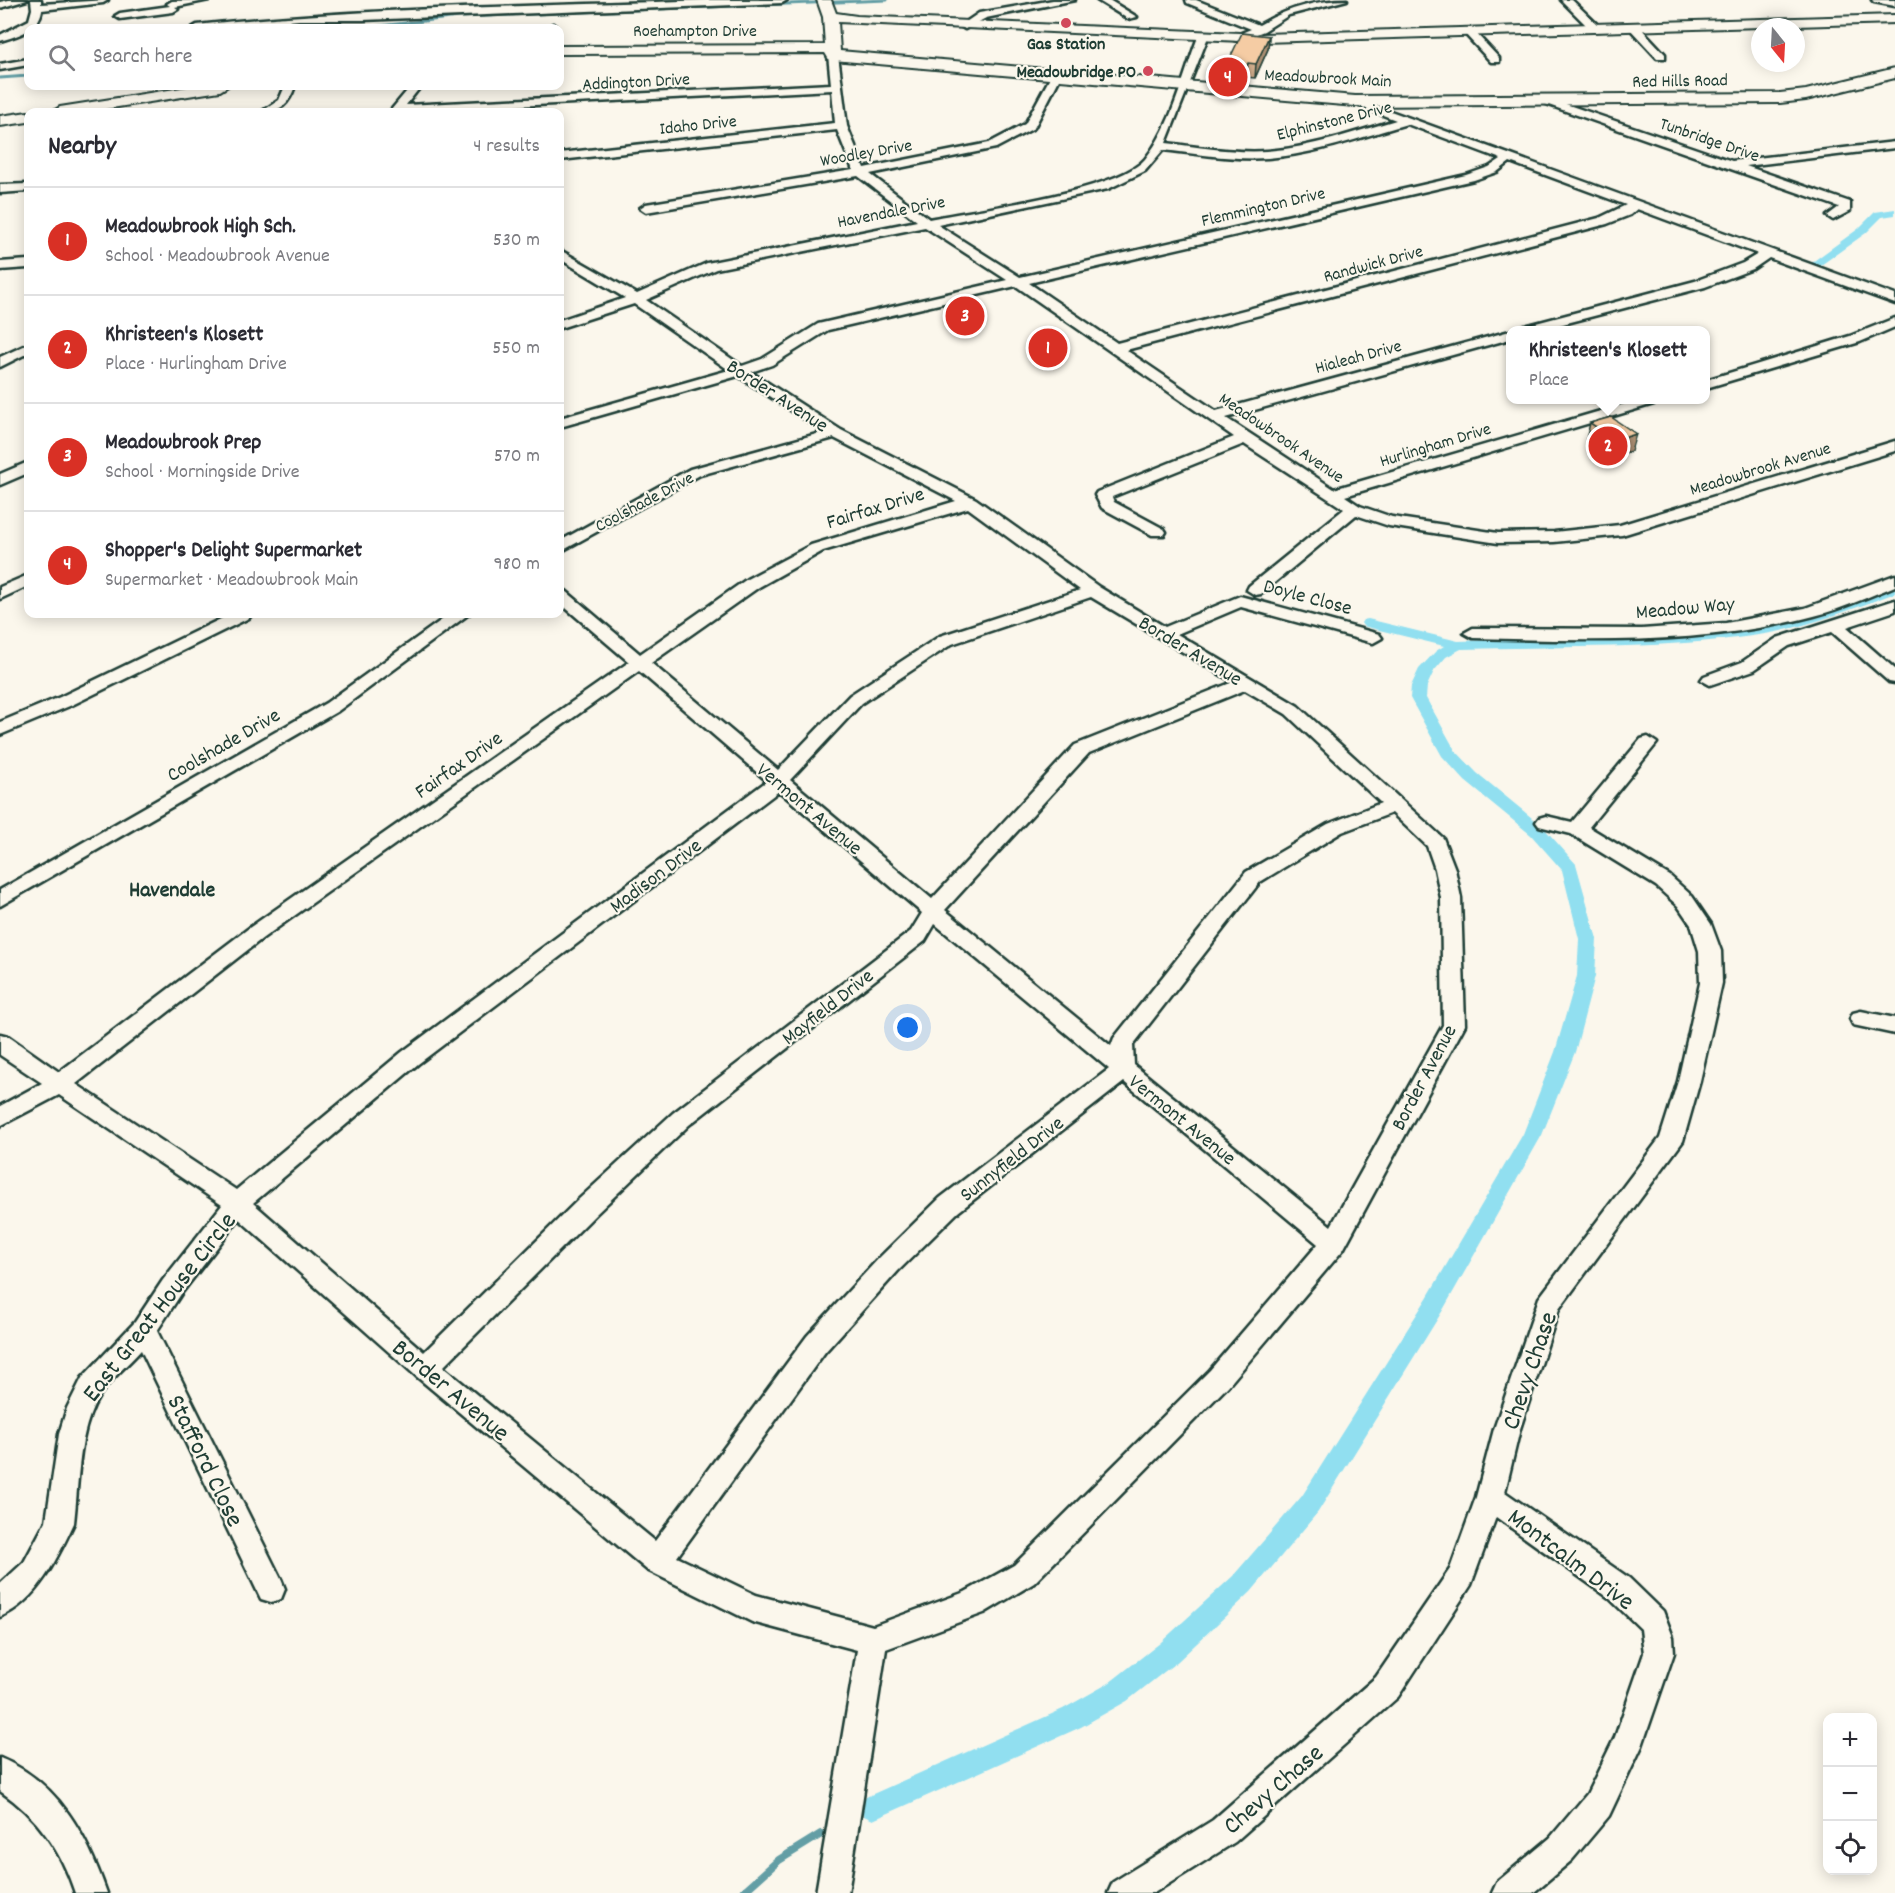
<!DOCTYPE html>
<html lang="en">
<head>
<meta charset="utf-8">
<style>
  :root { --surface:#fff; --page:#f7f7f7; --text:#2b2b33; --muted:#7c7c81; --line:#e1e1e2; --accent:#d93025 }
  body { margin:0; font-family:Dekko,sans-serif; background:var(--page); color:var(--text) }
  .controls { position:absolute; right:18px; bottom:18px; display:grid; overflow:hidden; border-radius:12px; box-shadow:0 3px 15px #0003 }
  .controls button { width:54px; height:54px; display:grid; place-items:center; padding:0; border:0; border-bottom:2px solid var(--line); background:var(--surface); color:var(--text); font:30px sans-serif }
  .compass { position:absolute; left:1751px; top:18px; width:54px; height:54px; border-radius:50%; background:var(--surface); box-shadow:0 3px 15px #0003; rotate:162deg }
  .you { position:absolute; left:908px; top:1028px; width:21px; height:21px; margin:-15px; border:4px solid #fff; border-radius:50%; background:#1a73e8; box-shadow:0 0 0 9px #1a73e833 }
  .badge { display:grid; place-items:center; width:39px; height:39px; border-radius:50%; background:var(--accent); color:#fff; font-size:20px; font-weight:700 }
  .pin { position:absolute; translate:-50% -50%; border:3px solid #fff; box-shadow:0 2px 6px #0006 }
  .popup { position:absolute; left:1506px; top:326px; width:204px; height:78px; box-sizing:border-box; display:grid; place-content:center; border-radius:12px; background:var(--surface); filter:drop-shadow(0 2px 4px #0005); font-size:20px; white-space:nowrap; color:var(--muted) }
  .popup b { font-size:22px; color:var(--text) }
  .popup::after { content:''; position:absolute; left:50%; top:100%; margin-left:-12px; border:12px solid transparent; border-top-color:var(--surface) }
  .list { margin:0; padding:0; list-style:none }
  h2 { display:flex; justify-content:space-between; align-items:center; height:78px; margin:0; padding:0 24px; font-size:26px }
  h2 small { font-size:20px; font-weight:400; color:var(--muted) }
  .list li { display:grid; grid-template-columns:39px 1fr auto; gap:18px; align-items:center; box-sizing:border-box; height:108px; padding:0 24px; border-top:2px solid var(--line) }
  .list b { display:block; font-size:22px; white-space:nowrap }
  .list p { margin:0; font-size:20px; white-space:nowrap; color:var(--muted) }
  .list em { font-size:20px; font-style:normal; color:var(--muted) }
  .icon { flex:none; width:33px; height:33px; fill:none; stroke:currentColor; stroke-width:2; stroke-linecap:round; stroke-linejoin:round }
  .map { position:relative; flex:none; width:1895px; height:1893px; overflow:hidden }
  .search { position:absolute; background:var(--surface); box-shadow:0 3px 15px #0003; left:24px; top:24px; width:540px; height:66px; display:flex; align-items:center; gap:15px; box-sizing:border-box; padding:0 21px; border-radius:12px; color:var(--muted); font-size:22px }
  .panel { position:absolute; background:var(--surface); box-shadow:0 3px 15px #0003; left:24px; top:108px; width:540px; height:510px; border-radius:12px }
  .map>svg:first-child { display:block }
  .lines { fill:none; stroke-linecap:round; stroke-linejoin:round }
  .stream-far1 { stroke:#639ea5; stroke-width:3 }
  .stream { stroke:#639ea5; stroke-width:8 }
  .canal { fill:#91dff0; fill-rule:evenodd }
  .street-casing { stroke:#1f3d34; stroke-width:5 }
  .secondary-casing { stroke:#1f3d34; stroke-width:4 }
  .street { fill:#fbf7ec; fill-rule:evenodd }
  .secondary { fill:#fbf7ec; fill-rule:evenodd }
  .wall { fill:#d3af8d; stroke:#1f3d34; stroke-width:1.5 }
  .shaded-wall { fill:#ac8f73; stroke:#1f3d34; stroke-width:1.5 }
  .building { fill:#f5cca4; stroke:#1f3d34; stroke-width:1.5 }
  .poi-dot { fill:#d1495b; stroke:#fbf7ec; stroke-width:2 }
  .labels { text-anchor:middle; stroke-width:4.5; stroke-linejoin:round; paint-order:stroke }
  .far-street-label { font-size:18px; fill:#1f3d34; stroke:#fbf7ec }
  .far-poi-label { font-size:18px; font-weight:bold; fill:#1f3d34; stroke:#fbf7ec }
  .street-label { font-size:21px; fill:#1f3d34; stroke:#fbf7ec }
  .neighbourhood-label { font-size:22px; font-weight:bold; fill:#1f3d34; stroke:#fbf7ec }
  .near-street-label { font-size:26px; fill:#1f3d34; stroke:#fbf7ec }
</style>
</head>
<body>
<div class="map">
<svg width="1895" height="1893" viewBox="0 0 1895 1893">
  <rect width="100%" height="100%" fill="#fbf7ec"/>
  <filter id="ink" filterUnits="userSpaceOnUse"><feTurbulence type="fractalNoise" baseFrequency=".0167" numOctaves="2"/><feDisplacementMap in="SourceGraphic" scale="12" xChannelSelector="R" yChannelSelector="G"/><feConvolveMatrix kernelMatrix="1 2 1 2 8 2 1 2 1" color-interpolation-filters="sRGB"/></filter>
  <g filter="url(#ink)">
    <g class="lines">
      <path class="stream-far1" d="M362,28L459,17L887,0
        M0,78L28,76"/>
      <path class="stream" d="M742,1893L779,1860L821,1834"/>
      <path class="canal" d="M1895,209V215L1882,217L1866,233L1821,265L1811,263L1858,229L1875,212Z
        M1895,584V593C1853,609 1810,626 1765,634C1666,650 1562,646 1461,649L1446,657L1434,671L1427,686L1426,698L1455,750L1477,773L1543,827L1576,864L1597,939L1595,976L1575,1052L1542,1135L1443,1310L1318,1512L1251,1592L1178,1661L1127,1701L1081,1727L882,1816L873,1820L864,1816L860,1807L864,1798L1063,1709L1109,1683L1160,1643L1233,1576L1302,1496L1427,1298L1523,1134L1555,1052L1577,976L1579,939L1562,870L1531,835L1465,781L1442,756L1410,698L1411,686L1419,669L1436,651L1444,646L1363,626L1361,623L1363,620L1368,619L1458,641L1692,634L1766,625L1822,610Z"/>
      <g class="street-casing">
        <path id="street" d="M9,0H27L0,8V2Z
          M31,0H41V4L108,0L103,3L42,10C39,30 18,36 0,41V35L29,20L32,9Z
          M209,0L175,7L178,9L173,12L120,19L115,16L120,13L170,6L167,4L172,1Z
          M707,0H787L782,3L363,20H299L221,28H192L197,25C366,7 537,7 707,0Z
          M1053,0H1075L986,18L965,29L960,26L979,13Z
          M1097,0H1109L1137,17L1128,19Z
          M1186,0H1196L1259,25C1286,9 1315,0 1347,0L1289,15L1264,31L1238,41L1234,40V36L1251,29L1187,3Z
          M1561,0H1572L1599,26V30H1591Z
          M1872,0H1895V6L1874,2Z
          M553,24L557,28H546Z
          M1630,25H1638L1665,54V58H1657L1630,29Z
          M1465,30H1473L1499,58V62H1491L1465,34Z
          M1203,34L1208,37L1166,143C1200,147 1233,153 1267,151C1311,148 1354,132 1396,120L1351,103L1349,101L1355,98L1895,295V304L1769,258L1753,269L1705,287L1540,330H1519L1521,327L1695,281L1743,263L1758,254L1637,209L1630,215L1607,224L1126,350L1216,411L1510,331V339L1226,418L1334,489L1638,400H1659L1657,403L1345,496L1360,506L1392,517L1498,533L1554,532L1620,525L1895,441V451L1622,535L1554,542L1498,543L1389,526L1356,515L1261,594L1255,595L1247,590L1249,586L1344,509L1244,444L1112,497L1114,502L1164,529L1166,532L1164,535H1152L1102,508L1095,495L1097,492L1234,437L1016,286L828,330L772,365L751,372L841,430L976,499L1099,587L1165,627L1240,596L1379,634L1382,638L1373,643L1241,607L1177,634L1298,706L1443,838L1455,869L1461,898L1465,1025L1343,1250L1228,1386L1034,1583L984,1613L886,1649L848,1893H816L857,1650L752,1622L647,1570L416,1376L239,1219L181,1294L157,1331L281,1579L285,1589L281,1599L271,1602L261,1599L141,1350C128,1365 110,1379 100,1395C77,1430 79,1483 74,1523C58,1557 37,1602 0,1617V1584L24,1562L46,1521L59,1434L67,1408L82,1378L135,1322L163,1280L222,1205L59,1095L0,1126V1106L42,1083L0,1055V1034L8,1036L59,1072L249,928L629,662L560,603V590L566,591L640,654L747,579L811,545L956,501L834,438L700,475L560,552V541L690,469L824,432L738,376L560,427V418L729,370L634,304L560,328V320L625,298L560,259V250L637,294L707,263L917,221L858,176L646,212L640,208L646,204L853,170L837,130L560,160V153L835,123L832,90L400,112H390L391,110L411,86H421L406,105L831,84L828,55L833,52L838,55L847,126L864,168L989,143L1025,124L1052,74L1061,72L1062,74L1034,128L996,148L870,174L929,219C974,210 1118,191 1145,159C1172,126 1183,76 1198,37ZM1407,124L1501,159L1489,167L1466,175L1020,277L938,225L1108,189L1145,171L1163,150C1198,154 1233,160 1268,158C1316,154 1362,137 1407,124ZM1510,162L1626,205L1599,218L1117,343L1029,283L1474,180L1497,172ZM925,227L1007,280L818,324L762,359L742,366L646,300L716,269ZM968,508L1080,590L940,636L850,695L778,770L651,663L759,587L823,551ZM1091,597L1233,682L1075,745L932,899L790,780L862,703L952,644ZM639,671L767,781L402,1052L236,1190L76,1084L263,938ZM1245,690L1286,714L1381,803L1328,824L1246,872L1114,1038L1111,1046L945,910L1089,753ZM779,791L922,913L911,931L673,1113L578,1200L424,1352L253,1203L418,1064ZM1392,813L1427,846L1435,869L1441,898L1443,1025L1331,1226L1134,1065L1133,1045L1260,882L1342,832ZM935,924L1109,1069L940,1198L880,1257L807,1336L655,1541L443,1367L596,1214L689,1125L925,941ZM1124,1082L1318,1244L1210,1370L1014,1565L965,1592L873,1626L756,1595L677,1557L825,1352L898,1271L958,1212Z
          M28,59V65L0,70V64Z
          M285,86H295C289,104 281,112 261,112L279,100Z
          M1540,98H1548L1732,161L1895,142V148L1746,166L1850,202V211L1833,220L1827,216L1839,207L1540,102Z
          M28,184V191L0,193V185Z
          M28,260V268L0,270V262Z
          M1895,318V327L1860,342L1706,388V380L1850,336Z
          M28,344V353L0,367V357Z
          M28,462V473L0,485V474Z
          M28,575V586L0,599V587Z
          M1895,575V586C1868,597 1842,609 1814,616C1702,646 1587,641 1473,638L1464,633L1473,628L1642,629L1726,623L1805,608Z
          M1895,600V611L1847,627L1895,669V683L1889,682L1832,632L1789,646L1754,670L1710,685L1701,680L1704,676L1742,662L1777,638Z
          M231,614H252L249,618L72,705L0,735V722L60,697Z
          M450,614H469L338,711L0,906V890L326,703Z
          M1648,737L1657,743L1589,827L1670,876L1692,896L1711,924L1721,951L1722,983L1700,1081L1683,1141L1559,1309L1520,1429L1505,1492L1629,1578L1663,1611L1673,1637L1674,1653L1642,1746L1609,1816L1572,1860L1533,1893H1492L1497,1882L1550,1838L1587,1794L1615,1737L1644,1653L1641,1629L1609,1598L1496,1517L1471,1585L1398,1697L1235,1842L1154,1893H1108L1113,1882L1213,1820L1376,1677L1450,1569L1476,1497L1494,1429L1539,1298L1660,1138L1678,1081L1700,983L1699,951L1691,925L1678,906L1656,886L1571,834L1539,826L1536,822L1539,818L1546,816L1572,822L1641,739Z
          M1861,1011L1895,1018V1034L1853,1025L1850,1019L1853,1013Z
          M0,1758C59,1782 87,1836 107,1893H75C61,1850 38,1817 0,1791Z"/>
      </g>
      <g class="secondary-casing">
        <path id="secondary" d="M817,0H831L836,13L857,16L1262,34L1895,15V23L1262,42L838,22L840,51L1355,96L1780,93L1806,90L1895,68V78L1806,100L1780,103L1355,106L833,60L828,58L825,53L560,54V46L825,45L823,17Z
          M194,86H228L220,91L86,112H52L60,107Z
          M28,112V122L0,126V116Z"/>
      </g>
      <use href="#street" class="street"/>
      <use href="#secondary" class="secondary"/>
    </g>
    <path class="wall" d="M1269,36L1268,49L1255,78L1246,77L1243,84L1223,82L1225,68Z
      M1611,417L1631,451L1611,457L1586,440L1590,423Z"/>
    <path class="shaded-wall" d="M1269,36L1268,49L1255,78L1256,64Z
      M1248,63L1246,77L1243,84L1245,70Z
      M1636,434L1631,451L1611,457L1616,440Z"/>
    <path class="building" d="M1242,33L1269,36L1256,64L1248,63L1245,70L1225,68Z
      M1611,417L1636,434L1616,440L1590,423Z"/>
  </g>
  <g class="poi-dot">
    <circle cx="1066" cy="23" r="6"/>
    <circle cx="1148" cy="71" r="6"/>
  </g>
  <g class="labels">
    <g class="far-street-label">
      <text x="695" y="36">Roehampton Drive</text>
      <text transform="translate(1328 77) rotate(3)" y="6">Meadowbrook Main</text>
      <text transform="translate(1680 80) rotate(-1)" y="6">Red Hills Road</text>
      <text transform="translate(636 81) rotate(-3)" y="6">Addington Drive</text>
      <text transform="translate(1334 120) rotate(-14)" y="6">Elphinstone Drive</text>
      <text transform="translate(698 124) rotate(-6)" y="6">Idaho Drive</text>
      <text transform="translate(1710 139) rotate(19)" y="6">Tunbridge Drive</text>
      <text transform="translate(866 152) rotate(-10)" y="6">Woodley Drive</text>
      <text transform="translate(1263 206) rotate(-13)" y="6">Flemmington Drive</text>
      <text transform="translate(891 211) rotate(-11)" y="6">Havendale Drive</text>
      <text transform="translate(1373 263) rotate(-15)" y="6">Randwick Drive</text>
      <text transform="translate(1358 356) rotate(-15)" y="6">Hialeah Drive</text>
      <text transform="translate(1282 437) rotate(34)" y="6">Meadowbrook Avenue</text>
      <text transform="translate(1435 444) rotate(-17)" y="6">Hurlingham Drive</text>
      <text transform="translate(1760 468) rotate(-17)" y="6">Meadowbrook Avenue</text>
      <text transform="translate(644 501) rotate(-28)" y="6">Coolshade Drive</text>
    </g>
    <g class="far-poi-label">
      <text x="1066" y="49">Gas Station</text>
      <text x="1136" y="77" text-anchor="end">Meadowbridge PO</text>
    </g>
    <g class="street-label">
      <text transform="translate(778 395) rotate(33)" y="7">Border Avenue</text>
      <text transform="translate(875 507) rotate(-17)" y="7">Fairfax Drive</text>
      <text transform="translate(1308 596) rotate(15)" y="7">Doyle Close</text>
      <text transform="translate(1685 607) rotate(-5)" y="7">Meadow Way</text>
      <text transform="translate(1191 650) rotate(31)" y="7">Border Avenue</text>
      <text transform="translate(223 744) rotate(-30)" y="7">Coolshade Drive</text>
      <text transform="translate(458 764) rotate(-35)" y="7">Fairfax Drive</text>
      <text transform="translate(810 808) rotate(40)" y="7">Vermont Avenue</text>
      <text transform="translate(655 875) rotate(-37)" y="7">Madison Drive</text>
      <text transform="translate(827 1006) rotate(-38)" y="7">Mayfield Drive</text>
      <text transform="translate(1423 1077) rotate(-62)" y="7">Border Avenue</text>
      <text transform="translate(1183 1119) rotate(39)" y="7">Vermont Avenue</text>
      <text transform="translate(1011 1158) rotate(-38)" y="7">Sunnyfield Drive</text>
    </g>
    <g class="neighbourhood-label">
      <text x="172" y="896">Havendale</text>
    </g>
    <g class="near-street-label">
      <text transform="translate(158 1306) rotate(-52)" y="9">East Great House Circle</text>
      <text transform="translate(1528 1370) rotate(-71)" y="9">Chevy Chase</text>
      <text transform="translate(452 1389) rotate(40)" y="9">Border Avenue</text>
      <text transform="translate(207 1460) rotate(64)" y="9">Stafford Close</text>
      <text transform="translate(1572 1558) rotate(37)" y="9">Montcalm Drive</text>
      <text transform="translate(1272 1788) rotate(-41)" y="9">Chevy Chase</text>
    </g>
  </g>
</svg>
<div class="controls">
<button>+</button>
<button>−</button>
<button><svg class="icon" aria-label="locate" viewBox="0 0 24 24"><circle cx="12" cy="12" r="6"/><path d="M12 2v4M12 18v4M2 12h4M18 12h4"/></svg></button>
</div>
<svg class="compass" viewBox="-18 -18 36 36"><path d="M0-13l5 13h-10z" fill="#e53935"/><path d="M0 13l5-13h-10z" fill="#7c7c81"/></svg>
<div class="you"></div>
<div class="pin badge" style="left:1048px;top:348px">1</div>
<div class="pin badge" style="left:1608px;top:446px">2</div>
<div class="popup"><b>Khristeen's Klosett</b>Place</div>
<div class="pin badge" style="left:965px;top:316px">3</div>
<div class="pin badge" style="left:1228px;top:77px">4</div>
<div class="search"><svg class="icon" aria-label="search" viewBox="0 0 24 24"><circle cx="10" cy="10" r="6"/><path d="M15 15l6 6"/></svg>Search here</div>
<section class="panel">
<h2>Nearby<small>4 results</small></h2>
<ul class="list">
<li><span class="badge">1</span><div><b>Meadowbrook High Sch.</b><p>School · Meadowbrook Avenue</p></div><em>530 m</em></li>
<li><span class="badge">2</span><div><b>Khristeen's Klosett</b><p>Place · Hurlingham Drive</p></div><em>550 m</em></li>
<li><span class="badge">3</span><div><b>Meadowbrook Prep</b><p>School · Morningside Drive</p></div><em>570 m</em></li>
<li><span class="badge">4</span><div><b>Shopper's Delight Supermarket</b><p>Supermarket · Meadowbrook Main</p></div><em>980 m</em></li>
</ul>
</section>
</div>
</body>
</html>
